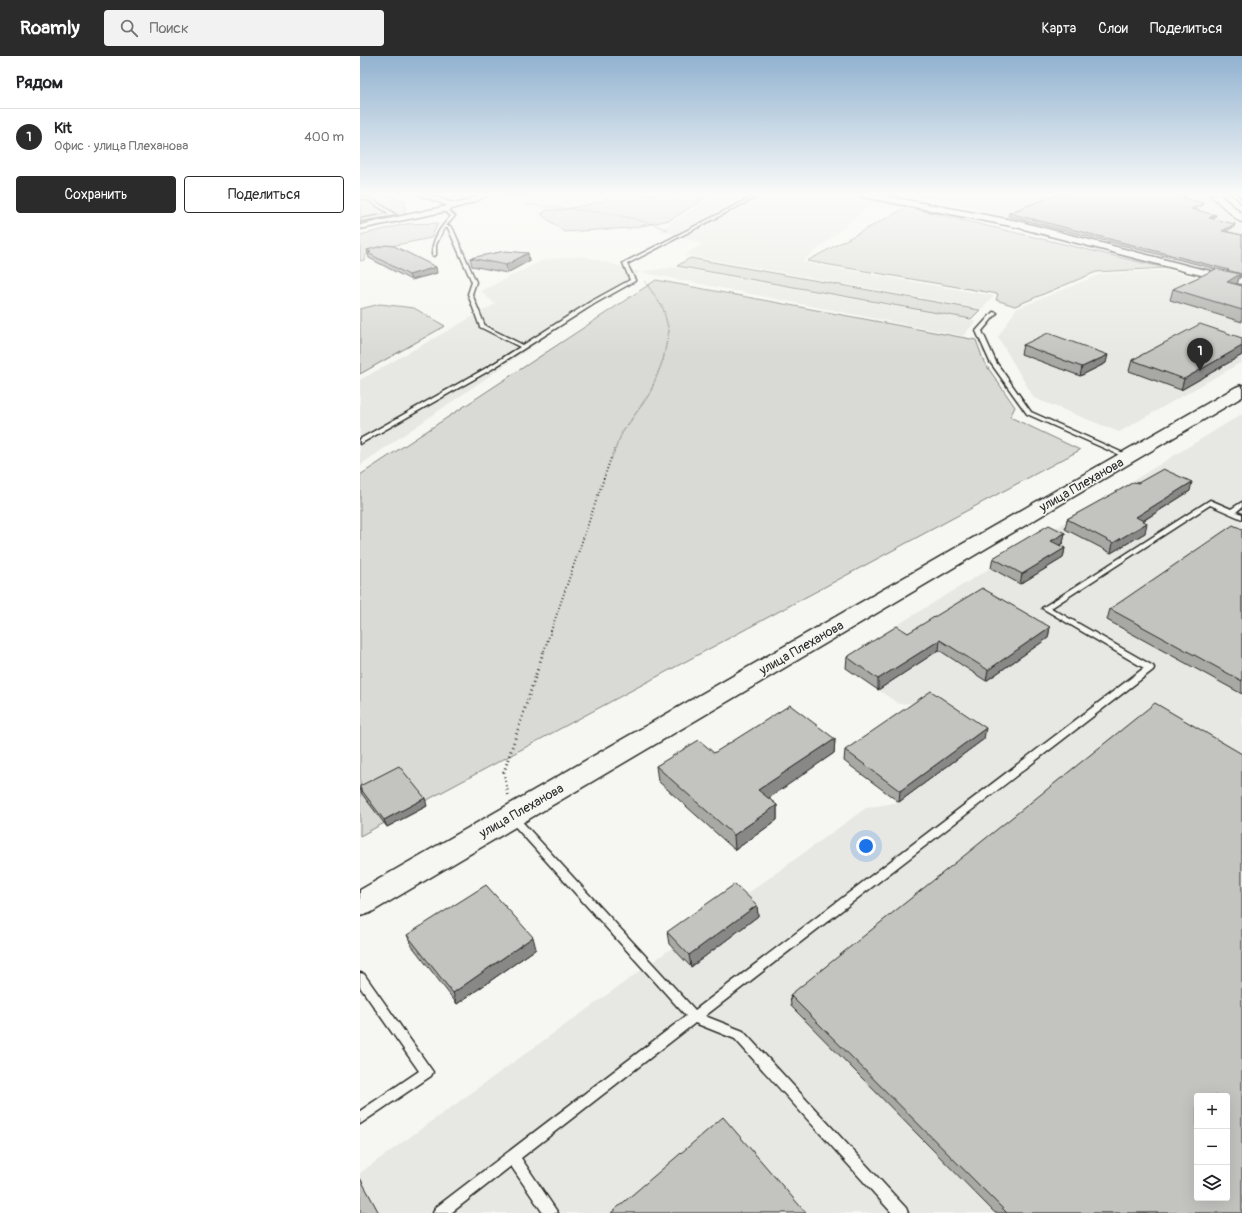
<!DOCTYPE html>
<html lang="ru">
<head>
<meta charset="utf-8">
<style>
  :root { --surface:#fff; --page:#f2f2f2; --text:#202124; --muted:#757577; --line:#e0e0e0; --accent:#2b2b2b }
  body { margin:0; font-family:Pangolin,sans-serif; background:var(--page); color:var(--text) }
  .controls { position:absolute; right:12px; bottom:12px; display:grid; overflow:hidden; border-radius:4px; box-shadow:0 4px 16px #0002 }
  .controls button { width:36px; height:36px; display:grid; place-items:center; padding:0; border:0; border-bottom:1px solid var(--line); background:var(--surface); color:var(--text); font:20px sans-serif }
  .you { position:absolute; left:506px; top:790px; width:14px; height:14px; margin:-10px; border:3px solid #fff; border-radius:50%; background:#1a73e8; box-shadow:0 0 0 6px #1a73e833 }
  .badge { display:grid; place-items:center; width:26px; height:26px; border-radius:50%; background:var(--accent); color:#fff; font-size:13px; font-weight:700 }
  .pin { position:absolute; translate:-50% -33px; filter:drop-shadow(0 1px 2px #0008) }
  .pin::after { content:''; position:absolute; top:21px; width:14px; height:12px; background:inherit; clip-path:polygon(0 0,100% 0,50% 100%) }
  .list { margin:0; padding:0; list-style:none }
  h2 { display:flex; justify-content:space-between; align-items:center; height:52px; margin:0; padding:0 16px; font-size:17px }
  h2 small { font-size:13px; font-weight:400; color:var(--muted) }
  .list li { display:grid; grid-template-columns:26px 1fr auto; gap:12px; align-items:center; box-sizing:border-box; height:56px; padding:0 16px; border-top:1px solid var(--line) }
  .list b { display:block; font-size:15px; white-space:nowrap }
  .list p { margin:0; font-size:13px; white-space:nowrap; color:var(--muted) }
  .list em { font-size:13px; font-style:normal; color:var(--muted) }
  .actions { display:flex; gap:8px; padding:12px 16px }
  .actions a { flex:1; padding:9px 0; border:1px solid var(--accent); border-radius:4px; text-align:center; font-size:14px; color:var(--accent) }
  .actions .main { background:var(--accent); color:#fff }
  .icon { flex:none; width:22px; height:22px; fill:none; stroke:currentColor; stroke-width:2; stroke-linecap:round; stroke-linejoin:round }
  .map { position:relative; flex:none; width:882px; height:1157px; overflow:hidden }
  header { display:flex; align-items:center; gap:24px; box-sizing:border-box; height:56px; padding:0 20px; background:var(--accent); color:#fff }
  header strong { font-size:19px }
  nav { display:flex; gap:22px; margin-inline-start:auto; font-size:14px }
  .search { width:280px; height:36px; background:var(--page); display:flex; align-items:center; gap:10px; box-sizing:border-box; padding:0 14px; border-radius:4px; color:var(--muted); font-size:15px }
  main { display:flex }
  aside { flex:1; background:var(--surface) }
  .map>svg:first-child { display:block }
  .built { fill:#e7e7e3; fill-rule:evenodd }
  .green { fill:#d9d9d5; stroke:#828280 }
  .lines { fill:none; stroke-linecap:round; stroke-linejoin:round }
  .service-casing { stroke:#2b2b2b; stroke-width:3 }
  .minor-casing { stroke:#2b2b2b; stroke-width:3 }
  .tertiary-casing { stroke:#2b2b2b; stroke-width:3 }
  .secondary-casing { stroke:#2b2b2b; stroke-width:3 }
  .path-far2 { stroke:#2b2b2b; stroke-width:1.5; stroke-dasharray:0.5 1.5; stroke-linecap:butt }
  .path-far1 { stroke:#2b2b2b; stroke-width:2; stroke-dasharray:1 2.5; stroke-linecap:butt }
  .path { stroke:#2b2b2b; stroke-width:3; stroke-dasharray:1 3.5; stroke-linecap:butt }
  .service { fill:#f6f6f2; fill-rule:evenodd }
  .minor { fill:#f6f6f2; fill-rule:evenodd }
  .tertiary { fill:#f6f6f2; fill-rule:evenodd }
  .secondary { fill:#f6f6f2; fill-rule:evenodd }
  .wall { fill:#a8a8a5; stroke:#2b2b2b }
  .shaded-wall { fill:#888886; stroke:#2b2b2b }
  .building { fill:#c3c3c0; stroke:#2b2b2b; fill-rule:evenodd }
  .labels { text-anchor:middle; stroke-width:3; stroke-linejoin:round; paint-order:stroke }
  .street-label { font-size:13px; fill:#2b2b2b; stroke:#f6f6f2 }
</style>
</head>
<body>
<header>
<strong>Roamly</strong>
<div class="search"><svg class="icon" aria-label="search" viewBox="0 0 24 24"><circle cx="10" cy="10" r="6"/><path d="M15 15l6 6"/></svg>Поиск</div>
<nav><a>Карта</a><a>Слои</a><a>Поделиться</a></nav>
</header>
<main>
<aside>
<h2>Рядом<small></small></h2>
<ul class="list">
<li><span class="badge">1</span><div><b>Kit</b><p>Офис · улица Плеханова</p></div><em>400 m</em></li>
</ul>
<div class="actions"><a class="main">Сохранить</a><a>Поделиться</a></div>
</aside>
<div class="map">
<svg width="882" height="1157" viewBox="0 0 882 1157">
  <rect width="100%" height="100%" fill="#f6f6f2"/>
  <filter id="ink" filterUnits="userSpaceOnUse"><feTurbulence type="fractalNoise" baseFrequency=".025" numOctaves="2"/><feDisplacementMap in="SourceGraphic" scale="8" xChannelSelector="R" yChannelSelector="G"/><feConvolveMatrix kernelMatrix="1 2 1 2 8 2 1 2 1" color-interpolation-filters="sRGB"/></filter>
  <g filter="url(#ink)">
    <path class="built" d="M358,138H470L516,145L442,206L634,240L622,253L325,199L342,188L299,174Z
      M554,138H661L668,139L672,138H847L882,171V223Z
      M224,200L280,216L314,211L616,265L603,280L280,216L0,409V324L135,248L121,235L183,204Z
      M808,214L882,234V306L759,376L674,342L638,281L656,253L741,218Z
      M882,358V1157H0V1117L506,752L539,746L570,646L539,648L486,612L524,588L516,582ZM837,1040H867V1142H837Z"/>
    <path class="green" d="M0,138H27L45,145V158L39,161L14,164L17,165L0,168Z
      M250,138H352L310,164L271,172L204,176L181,158L188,154H201L245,145Z
      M547,151L805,212L736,216L655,250L636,244L638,238L447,205Z
      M78,167L71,182L21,192L6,199L4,204L0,205V179L46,168Z
      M330,202L620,254L611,263L317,210Z
      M296,224L616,284L624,306L655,351L650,361L720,394L0,780V419Z
      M20,248L54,252L85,270L0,318V253Z"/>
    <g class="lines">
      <g class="service-casing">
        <path id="service" d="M143,138H164L162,139H145Z
          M398,138H402L267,208L275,224V225L234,248L132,313L0,388V383L128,311L160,291L120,271L108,238L112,226L88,172H84L76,189V199L74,200L72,199C72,183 80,172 91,160L83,154V152H85L95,160L86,170H90L93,173L116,226L112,238L125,270L163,289L230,246L270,224L263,207Z
          M872,138H876L882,144V147Z
          M0,140L10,142L36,159L0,165V163L30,158L8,144L0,142Z
          M633,256L637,257L622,275L636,306L671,356L770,400V402H766L667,358L630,306L616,275Z
          M850,444L871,453L882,446V451L876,456L882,458V463L850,449L691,552L793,610L794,612L793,614L345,960L383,975L546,1152L548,1157H532L375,983L335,967L161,1102L198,1157H183L151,1110L91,1157H73L75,1152L326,960L150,765L148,762L150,759L153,758L156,759L335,954L784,612L682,552Z
          M0,917L4,918L73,1016L71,1020L0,1068V1055L59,1015L0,931Z"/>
      </g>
      <g class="minor-casing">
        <path id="minor" d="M58,138C72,137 82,145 95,147C105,148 117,137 131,138L114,146L83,156L0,173V169L88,150Z"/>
      </g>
      <g class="tertiary-casing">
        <path id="tertiary" d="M499,138H515L657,165L833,211L882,222V228L828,216L656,171L503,141Z
          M849,138H859L882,158V166L879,165Z"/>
      </g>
      <g class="secondary-casing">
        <path id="secondary" d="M882,329V341L10,857L0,860V834L876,331Z"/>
      </g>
      <path class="path-far2" d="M164,148C212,154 263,155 308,174
        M251,403L262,377L290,337L303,304L309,275L303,252L284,224"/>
      <path class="path-far1" d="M184,595L251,402"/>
      <path class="path" d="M148,739L144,716L184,594"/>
      <use href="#service" class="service"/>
      <use href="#minor" class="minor"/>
      <use href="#tertiary" class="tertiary"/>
      <use href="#secondary" class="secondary"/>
    </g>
    <path class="wall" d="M698,138H829L828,139L822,142L844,147L843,149L834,153L855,161L852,163L874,171L865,175L882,179V220H880L877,228L882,230V266L810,244L813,233L856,213L648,160L649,157Z
      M7,194L77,217L51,224L9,202Z
      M168,197L169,205L147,217L112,210L110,202Z
      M882,282V299L821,334L769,315L772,304Z
      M663,289L746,307L720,320L661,298Z
      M778,427L830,435L783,465L785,477L751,497L705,473L707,463Z
      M882,473V638L747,564L750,553Z
      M705,477L703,487L699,489L705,492L703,502L660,528L631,512L633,502Z
      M690,571L688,582L626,625L579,594L518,634L486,612L487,601L548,577Z
      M475,683L474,697L408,742L417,749V764L375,794L298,725L296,710L354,697Z
      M624,683L539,746L484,705L485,694Z
      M0,730L67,750L27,771L2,738L0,733Z
      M397,849L398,860L331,911L309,888L307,876Z
      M47,879L176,893L97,948L52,890Z
      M430,939L882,1157H635L431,950Z"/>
    <path class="shaded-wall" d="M826,138H829L828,139L818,143L819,141Z
      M844,147L843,149L830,155L831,153Z
      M856,159L855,161L848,165L849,162Z
      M875,168L874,171L862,177V175Z
      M168,197L169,205L147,217L146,209Z
      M76,211L77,217L51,224L49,219Z
      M880,218L877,228L867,226Z
      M882,290V299L821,334L824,323Z
      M748,299L746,307L720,320L722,311Z
      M832,426L830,435L773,471L776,461Z
      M787,467L785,477L751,497L753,487Z
      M705,477L703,487L689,495L691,485Z
      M705,492L703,502L660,528L662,518Z
      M690,571L688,582L626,625L628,614Z
      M580,584L579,594L518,634V623Z
      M626,672L624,683L539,746L540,735Z
      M475,683L474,697L399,749L398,734Z
      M65,742L67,750L27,771L24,764Z
      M417,749V764L375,794L374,779Z
      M397,849L398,860L331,911L329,899Z
      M173,881L176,893L97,948L93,937Z"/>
    <path class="building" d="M698,138H826L819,141L844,147L831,153L856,159L849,162L875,168L862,175L882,179V218L867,214H869L649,157Z
      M26,189L34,190L76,211L49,219L8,197L11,196L7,194Z
      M145,195L168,197L146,209L110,202Z
      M856,213L880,218L867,226L882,230V254L813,233Z
      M840,268L882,282V290L824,323L772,304Z
      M688,277L748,299L722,311L663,289Z
      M803,413L832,426L776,461L787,467L753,487L707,463L774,426L778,427Z
      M689,469L705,477L691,485L705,492L662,518L633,502Z
      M873,469L882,473V625L750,553Z
      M622,532L690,571L628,614L580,584L518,623L487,601L537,570L548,577Z
      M571,635L626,672L540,735L485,694Z
      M795,647L882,698V1157H647L430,939ZM837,1040H867V1142H837Z
      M430,649L475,683L398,734L417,749L374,779L296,710L339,684L354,697Z
      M39,710L65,742L24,764L0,732V730Z
      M375,828L397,849L329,899L307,876Z
      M126,829L173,881L93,937L47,879Z
      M363,1061L446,1157H251Z
      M0,1122L19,1157H0Z"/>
  </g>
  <linearGradient id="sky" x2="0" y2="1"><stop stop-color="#91b2d0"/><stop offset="0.46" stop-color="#fbfbf9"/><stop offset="1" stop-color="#fbfbf9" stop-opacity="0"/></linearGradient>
  <rect width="882" height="300" fill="url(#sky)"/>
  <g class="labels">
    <g class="street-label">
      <text transform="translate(721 428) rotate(-30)" y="5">улица Плеханова</text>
      <text transform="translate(441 591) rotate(-30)" y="5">улица Плеханова</text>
      <text transform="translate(161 754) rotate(-30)" y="5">улица Плеханова</text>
    </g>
  </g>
</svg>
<div class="controls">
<button>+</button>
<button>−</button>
<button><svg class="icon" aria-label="layers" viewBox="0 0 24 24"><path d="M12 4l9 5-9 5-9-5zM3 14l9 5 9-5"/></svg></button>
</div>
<div class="you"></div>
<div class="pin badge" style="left:840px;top:315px">1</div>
</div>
</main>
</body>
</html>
